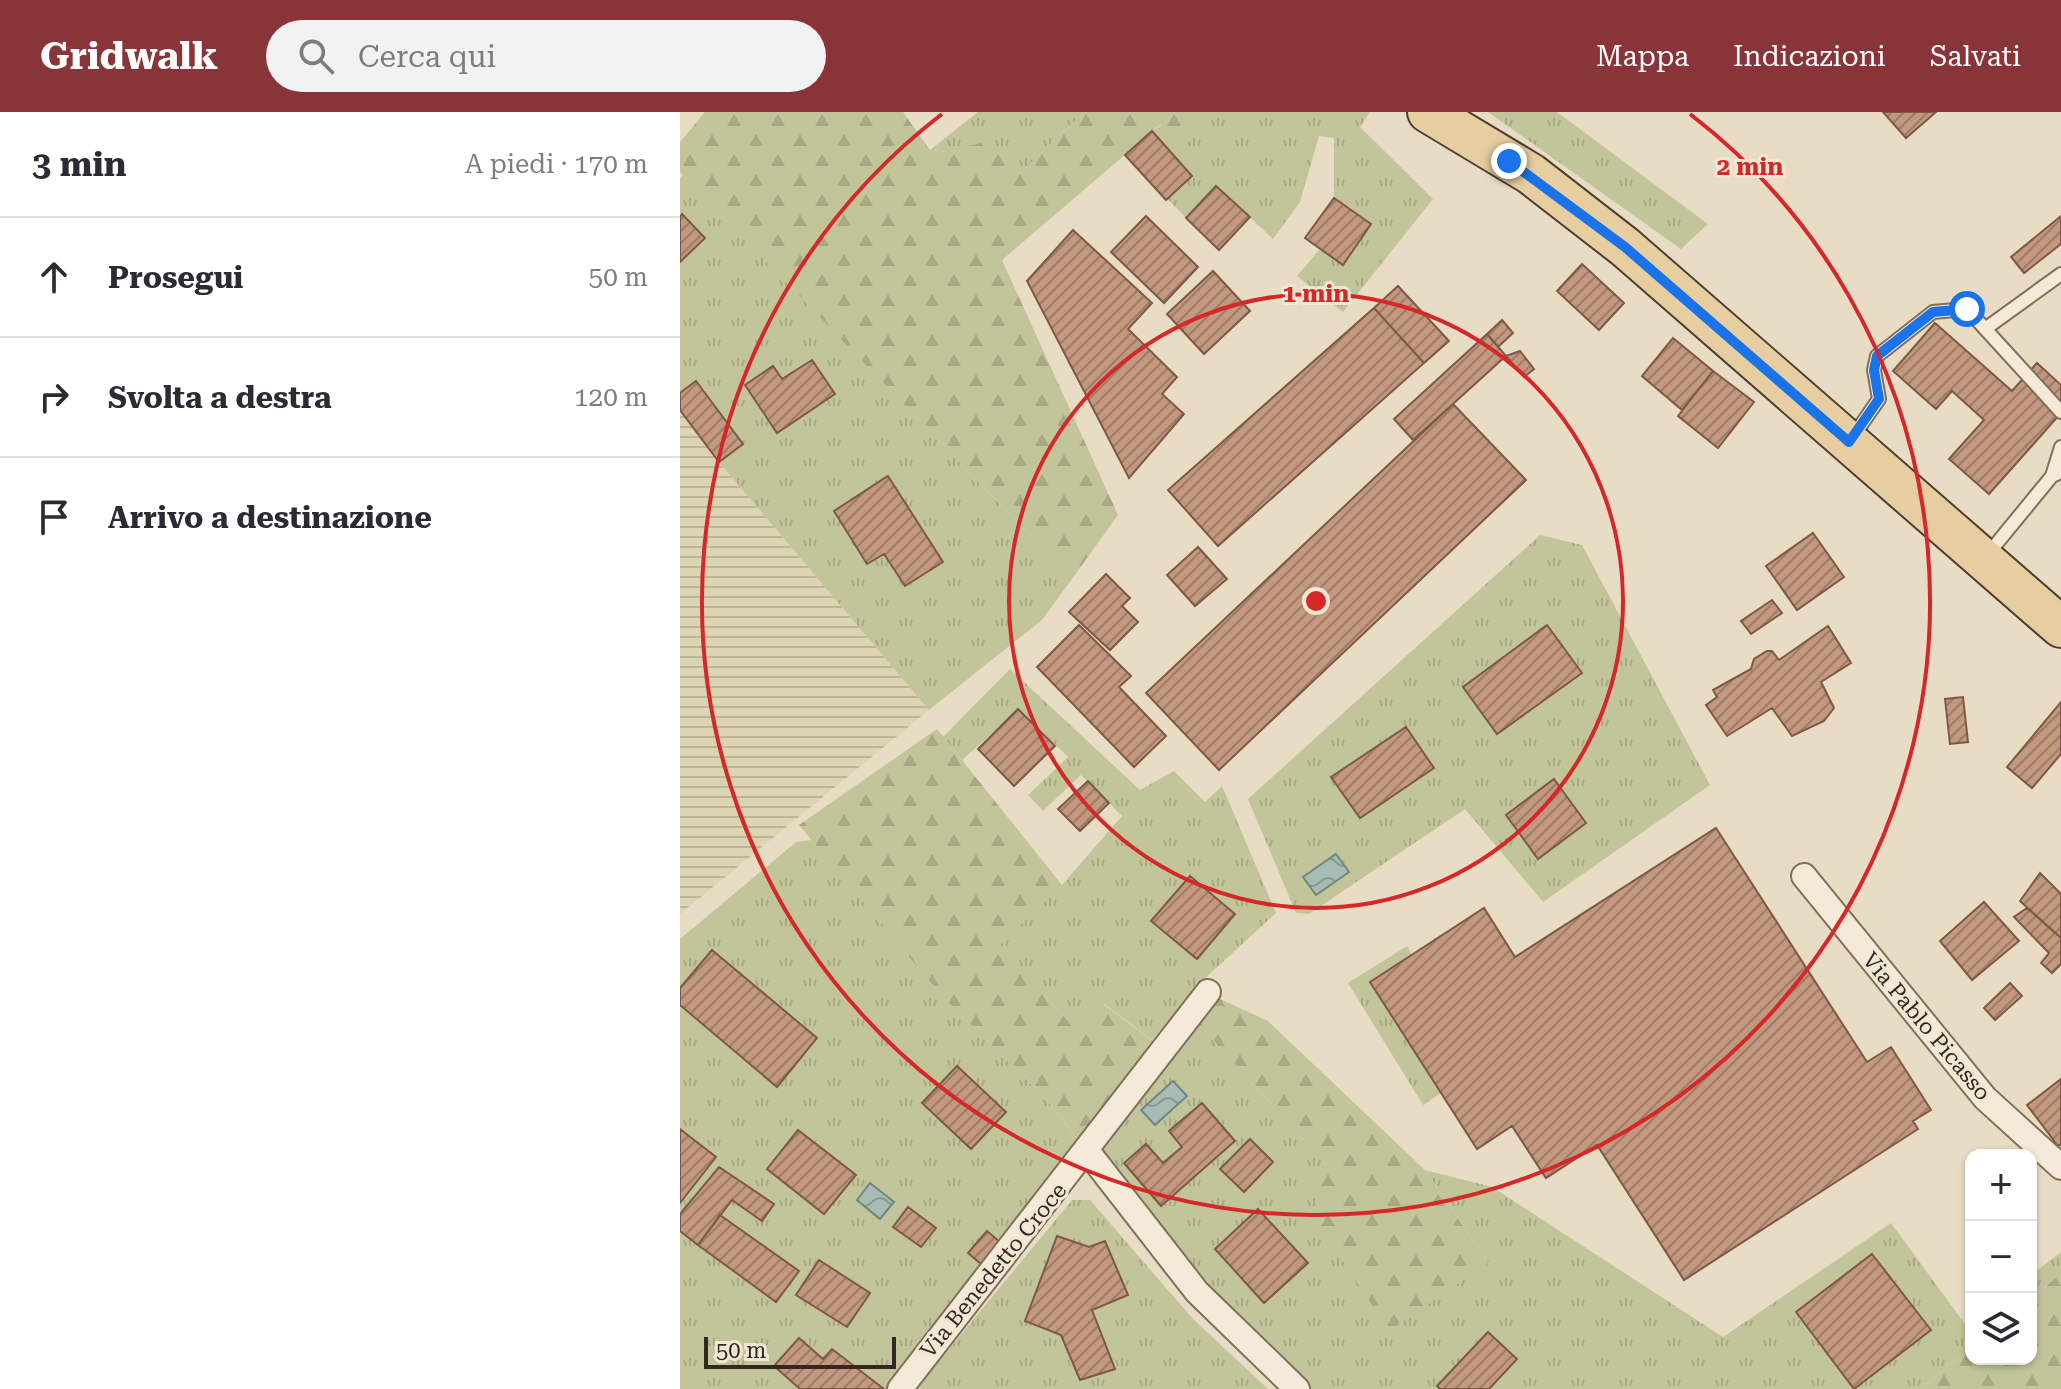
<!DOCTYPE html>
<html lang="it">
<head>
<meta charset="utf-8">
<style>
  :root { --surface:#fff; --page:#f2f2f3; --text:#2b2b33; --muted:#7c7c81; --line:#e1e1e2; --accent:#893438 }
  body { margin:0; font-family:"Roboto Serif",serif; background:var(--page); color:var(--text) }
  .controls { position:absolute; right:24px; bottom:24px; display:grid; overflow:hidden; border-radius:16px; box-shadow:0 2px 6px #0004 }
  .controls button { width:72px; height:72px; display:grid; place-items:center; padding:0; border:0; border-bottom:2px solid var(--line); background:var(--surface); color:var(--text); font:40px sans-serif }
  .scale { position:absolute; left:24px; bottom:20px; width:192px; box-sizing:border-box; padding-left:8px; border:4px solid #33281f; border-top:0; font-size:22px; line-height:28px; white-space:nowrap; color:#33281f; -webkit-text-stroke:6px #f1e7d3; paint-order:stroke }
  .stop { position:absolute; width:24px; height:24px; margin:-18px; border:6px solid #1a73e8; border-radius:50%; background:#fff }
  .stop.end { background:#1a73e8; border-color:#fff; box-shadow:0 2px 8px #0008 }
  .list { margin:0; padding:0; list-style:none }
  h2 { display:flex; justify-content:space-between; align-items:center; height:104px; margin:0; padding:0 32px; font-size:34px }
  h2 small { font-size:26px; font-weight:400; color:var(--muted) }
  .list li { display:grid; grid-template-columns:52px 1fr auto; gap:24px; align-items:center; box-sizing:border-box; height:120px; padding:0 32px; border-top:2px solid var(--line) }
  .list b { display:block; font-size:30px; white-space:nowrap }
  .list em { font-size:26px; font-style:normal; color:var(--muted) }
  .icon { flex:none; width:44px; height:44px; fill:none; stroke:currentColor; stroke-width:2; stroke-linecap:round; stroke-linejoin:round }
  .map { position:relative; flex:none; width:1381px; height:1277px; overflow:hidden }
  header { display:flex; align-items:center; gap:48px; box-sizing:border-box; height:112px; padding:0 40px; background:var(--accent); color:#fff }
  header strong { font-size:38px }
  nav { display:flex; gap:44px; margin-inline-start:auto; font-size:28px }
  .search { width:560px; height:72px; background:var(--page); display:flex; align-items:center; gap:20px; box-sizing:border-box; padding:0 28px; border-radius:44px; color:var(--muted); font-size:30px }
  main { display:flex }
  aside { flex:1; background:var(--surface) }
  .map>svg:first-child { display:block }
  .farmland { fill:url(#farmland-rules) }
  .grass { fill:url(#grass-tufts) }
  .forest { fill:url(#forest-firs) }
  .water { fill:url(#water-waves); stroke:#6e8981; stroke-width:2 }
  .building { fill:url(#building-hatch); stroke:#7d5946; stroke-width:2 }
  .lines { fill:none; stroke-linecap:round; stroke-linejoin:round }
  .service-casing { stroke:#816f5d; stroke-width:16 }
  .minor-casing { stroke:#816f5d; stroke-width:28 }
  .primary-casing { stroke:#4f3e31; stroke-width:44 }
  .service { stroke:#f4ead7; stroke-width:12 }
  .minor { stroke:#f4ead7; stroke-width:24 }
  .primary { stroke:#e7cea1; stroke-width:40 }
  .route { stroke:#1a73e8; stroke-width:10 }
  .ring { fill:none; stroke:#d62828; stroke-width:4 }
  .labels { text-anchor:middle; stroke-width:6; stroke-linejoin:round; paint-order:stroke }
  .street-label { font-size:22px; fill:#33281f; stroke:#f1e7d3 }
  .centre { fill:#d62828; stroke:#f1e7d3; stroke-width:4 }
  .ring-label { font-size:24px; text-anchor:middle; font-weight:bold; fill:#d62828; stroke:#f1e7d3; stroke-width:6; stroke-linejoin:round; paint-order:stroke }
</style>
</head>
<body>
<header>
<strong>Gridwalk</strong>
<div class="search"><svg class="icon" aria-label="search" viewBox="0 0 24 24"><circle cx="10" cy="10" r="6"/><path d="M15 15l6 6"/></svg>Cerca qui</div>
<nav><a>Mappa</a><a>Indicazioni</a><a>Salvati</a></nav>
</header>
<main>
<aside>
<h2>3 min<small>A piedi · 170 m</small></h2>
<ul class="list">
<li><svg class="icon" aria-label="ahead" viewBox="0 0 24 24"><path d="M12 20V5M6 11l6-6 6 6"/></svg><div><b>Prosegui</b></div><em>50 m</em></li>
<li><svg class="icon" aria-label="right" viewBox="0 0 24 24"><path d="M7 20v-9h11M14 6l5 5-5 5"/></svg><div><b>Svolta a destra</b></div><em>120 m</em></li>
<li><svg class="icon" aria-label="arrive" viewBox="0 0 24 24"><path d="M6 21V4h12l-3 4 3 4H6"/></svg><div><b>Arrivo a destinazione</b></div></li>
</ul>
</aside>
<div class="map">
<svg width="1381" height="1277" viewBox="0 0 1381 1277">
  <defs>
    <pattern id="farmland-rules" width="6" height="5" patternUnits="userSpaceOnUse" patternTransform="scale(2)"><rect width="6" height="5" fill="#ddd4b3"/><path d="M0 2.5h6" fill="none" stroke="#beb69a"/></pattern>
    <pattern id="grass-tufts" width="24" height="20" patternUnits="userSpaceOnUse" patternTransform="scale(2)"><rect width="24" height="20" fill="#c2c59a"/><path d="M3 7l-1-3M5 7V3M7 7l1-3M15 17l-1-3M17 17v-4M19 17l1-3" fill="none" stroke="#a7a984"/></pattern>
    <pattern id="forest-firs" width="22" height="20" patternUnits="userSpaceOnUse" patternTransform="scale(2)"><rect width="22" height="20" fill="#c2c59a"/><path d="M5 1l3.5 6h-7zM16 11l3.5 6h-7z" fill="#a7a984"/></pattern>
    <pattern id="water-waves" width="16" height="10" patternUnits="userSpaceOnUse" patternTransform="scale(2)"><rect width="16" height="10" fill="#a6bcb5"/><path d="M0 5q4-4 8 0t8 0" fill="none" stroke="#889993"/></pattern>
    <pattern id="building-hatch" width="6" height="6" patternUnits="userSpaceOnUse" patternTransform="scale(2)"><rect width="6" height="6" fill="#c2987f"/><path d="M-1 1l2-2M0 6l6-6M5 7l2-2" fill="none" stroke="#9e7c67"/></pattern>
  </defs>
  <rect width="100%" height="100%" fill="#e8dcc5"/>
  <path class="farmland" d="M0,298L39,350L249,598L0,802Z"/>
  <path class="grass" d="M298,0H404L339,62L307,30L269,40L250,38Z
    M530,0H690L680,15L753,87L663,200L617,164L640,137L663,153L691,113L654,86V26L639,24L620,90L593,127L536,74L506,106L445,43L482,12L504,35Z
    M808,0H877L1028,112L1001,137Z
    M3,63L392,467L362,508L249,598L39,350L0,298V67Z
    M860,423L902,433L1030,673L863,790L785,697L629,802L616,801L568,687Z
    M330,557L460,678L494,659L525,690L542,674L596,801L523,868L472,928L424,892L387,908L318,834L382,773L442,704L401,663L363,699L348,683L388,645L339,597L282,648L263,625Z
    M132,728L261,883L366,987L399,1029L211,1277H0V827L116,730Z
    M727,834L732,843L690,870L761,981L743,993L668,871Z
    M511,904L647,1053L808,1151L745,1058L812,1075L1043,1225L1211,1111L1285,1212L1291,1208V1235L1240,1277H617L408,1040Z
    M392,1088H410L513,1207L588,1277H236Z
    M1381,1140V1162L1351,1186V1163Z"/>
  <path class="forest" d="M25,0H223L250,38L269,40L307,29L339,62L404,0H530L504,36L481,12L322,148L438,403L392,467L0,60V30Z
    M257,617L382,773L319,834L387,908L423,892L485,938L408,1040L366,987L261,883L119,713Z
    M529,882L588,909L745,1058L808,1151L709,1219L633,1104L647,1053L511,904Z
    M1381,1162V1277H1240L1291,1235V1247H1351V1186Z"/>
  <path class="water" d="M656,742L669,760L636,783L623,765Z
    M493,969L507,984L475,1013L461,998Z
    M190,1071L214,1090L200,1107L177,1088Z"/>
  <path class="building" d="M1203,0H1256L1226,26Z
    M472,19L512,64L486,88L445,43Z
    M536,74L570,105L539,138L506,106Z
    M654,86L691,112L663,153L625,126Z
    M2,102L25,126L0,150V105Z
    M466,104L518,155L484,191L431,140Z
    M1381,104V132L1344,161L1331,145Z
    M393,118L472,191L448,217L497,265L482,282L504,302L449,366L347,169Z
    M902,152L944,191L919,218L877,179Z
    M533,159L570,199L524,242L487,202Z
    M718,174L769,229L744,251L694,196Z
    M694,196L744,251L538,434L488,378Z
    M822,208L833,221L818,235L807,222Z
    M1255,211L1332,279L1357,251L1381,273V301L1309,382L1269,347L1304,308L1272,279L1256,297L1213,259Z
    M807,222L826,244L733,328L714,307Z
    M993,226L1033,259L1002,298L962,264Z
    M840,239L854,257L844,265L826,244Z
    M132,248L155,282L97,321L65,273L93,254L102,267Z
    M1033,259L1074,290L1038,336L998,304Z
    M16,269L63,332L39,350L0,298V281Z
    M773,292L846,368L539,658L466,581Z
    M208,364L263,450L225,474L204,442L187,452L154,399Z
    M1133,421L1164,465L1117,498L1086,454Z
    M518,435L547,467L515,494L487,463Z
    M426,462L450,486L442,494L458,510L430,538L389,500Z
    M1092,488L1102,501L1071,522L1061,509Z
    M399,513L451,564L439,575L486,624L454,655L357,555Z
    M867,513L902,561L817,622L783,575Z
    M1148,514L1171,551L1141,570L1154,596L1144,609L1112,624L1092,596L1047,624L1026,593L1037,585L1033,578L1071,557L1074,547L1087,539H1092L1099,548Z
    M1283,585L1288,630L1270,632L1265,587Z
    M1381,590V642L1352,676L1327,655Z
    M338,597L375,634L334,674L298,637Z
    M726,615L754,656L680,706L651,665Z
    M874,667L906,711L858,747L826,703Z
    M408,669L429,691L400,719L378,697Z
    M1036,716L1187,950L1211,935L1251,998L1233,1009L1238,1017L1004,1168L917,1033L866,1066L832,1014L797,1037L690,870L804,796L835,845Z
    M1360,761L1381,782V826L1340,789Z
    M510,764L555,802L517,847L471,809Z
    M1304,790L1339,829L1292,868L1260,829Z
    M1347,796L1381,826V852L1372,861L1361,851L1369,841L1334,805Z
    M32,838L137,926L97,975L0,893V876Z
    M1330,871L1342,884L1315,908L1304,896Z
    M277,954L326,1000L291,1037L242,991Z
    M1381,967V1033L1378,1034L1347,993Z
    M522,991L555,1029L481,1094L444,1051L466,1032L483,1051L502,1035L489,1019Z
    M0,1017L36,1045L0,1091Z
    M118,1018L176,1063L144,1102L87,1057Z
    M570,1027L593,1050L564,1080L540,1057Z
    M39,1055L94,1092L82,1109L52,1088L18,1133L0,1119V1102Z
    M228,1095L256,1116L241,1135L213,1115Z
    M578,1097L628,1151L584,1191L535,1137Z
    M40,1103L119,1159L96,1190L18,1133Z
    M307,1119L320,1130L301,1152L288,1141Z
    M377,1124L409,1135L425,1129L448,1183L412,1198L435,1257L400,1268L381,1223L345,1209Z
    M1192,1142L1251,1218L1174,1277L1116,1200Z
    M139,1148L190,1181L167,1215L116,1183Z
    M808,1220L837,1247L809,1277H760L757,1274Z
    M119,1226L143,1247L152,1237L204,1277H120L94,1254Z"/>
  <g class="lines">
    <g class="service-casing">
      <path id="service" d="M1305,217L1381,162
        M1172,326L1199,287L1194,258L1197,244L1253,200L1287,197L1381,300
        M1372,364L1381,335
        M1308,442L1372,364L1381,360"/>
    </g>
    <g class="minor-casing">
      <path id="minor" d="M1124,764L1305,986L1381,1055
        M408,1040L517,1180L617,1277
        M220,1277L528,880"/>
    </g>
    <g class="primary-casing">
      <path id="primary" d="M748,0L851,62L945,135L1381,515"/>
    </g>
    <use href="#service" class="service"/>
    <use href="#minor" class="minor"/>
    <use href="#primary" class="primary"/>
  </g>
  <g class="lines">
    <path class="route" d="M829,49L945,135L1169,330L1199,287L1194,258L1197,244L1253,200L1287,197"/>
  </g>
  <g class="ring">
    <circle cx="636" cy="489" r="307"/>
    <path d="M1010 2A614 614 0 1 1 262 2"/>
  </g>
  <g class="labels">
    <g class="street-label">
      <text transform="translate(1247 914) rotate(50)" y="8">Via Pablo Picasso</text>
      <text transform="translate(313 1158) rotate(-51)" y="8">Via Benedetto Croce</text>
    </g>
  </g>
  <circle cx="636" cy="489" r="12" class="centre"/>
  <g class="ring-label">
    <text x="1070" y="63">2 min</text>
    <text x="636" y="190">1 min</text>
  </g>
</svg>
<div class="controls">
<button>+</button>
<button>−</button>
<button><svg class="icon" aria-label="layers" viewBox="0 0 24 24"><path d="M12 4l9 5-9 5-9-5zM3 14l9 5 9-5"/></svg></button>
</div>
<div class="scale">50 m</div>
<div class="stop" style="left:1287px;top:197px"></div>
<div class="stop end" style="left:829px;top:49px"></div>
</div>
</main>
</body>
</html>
